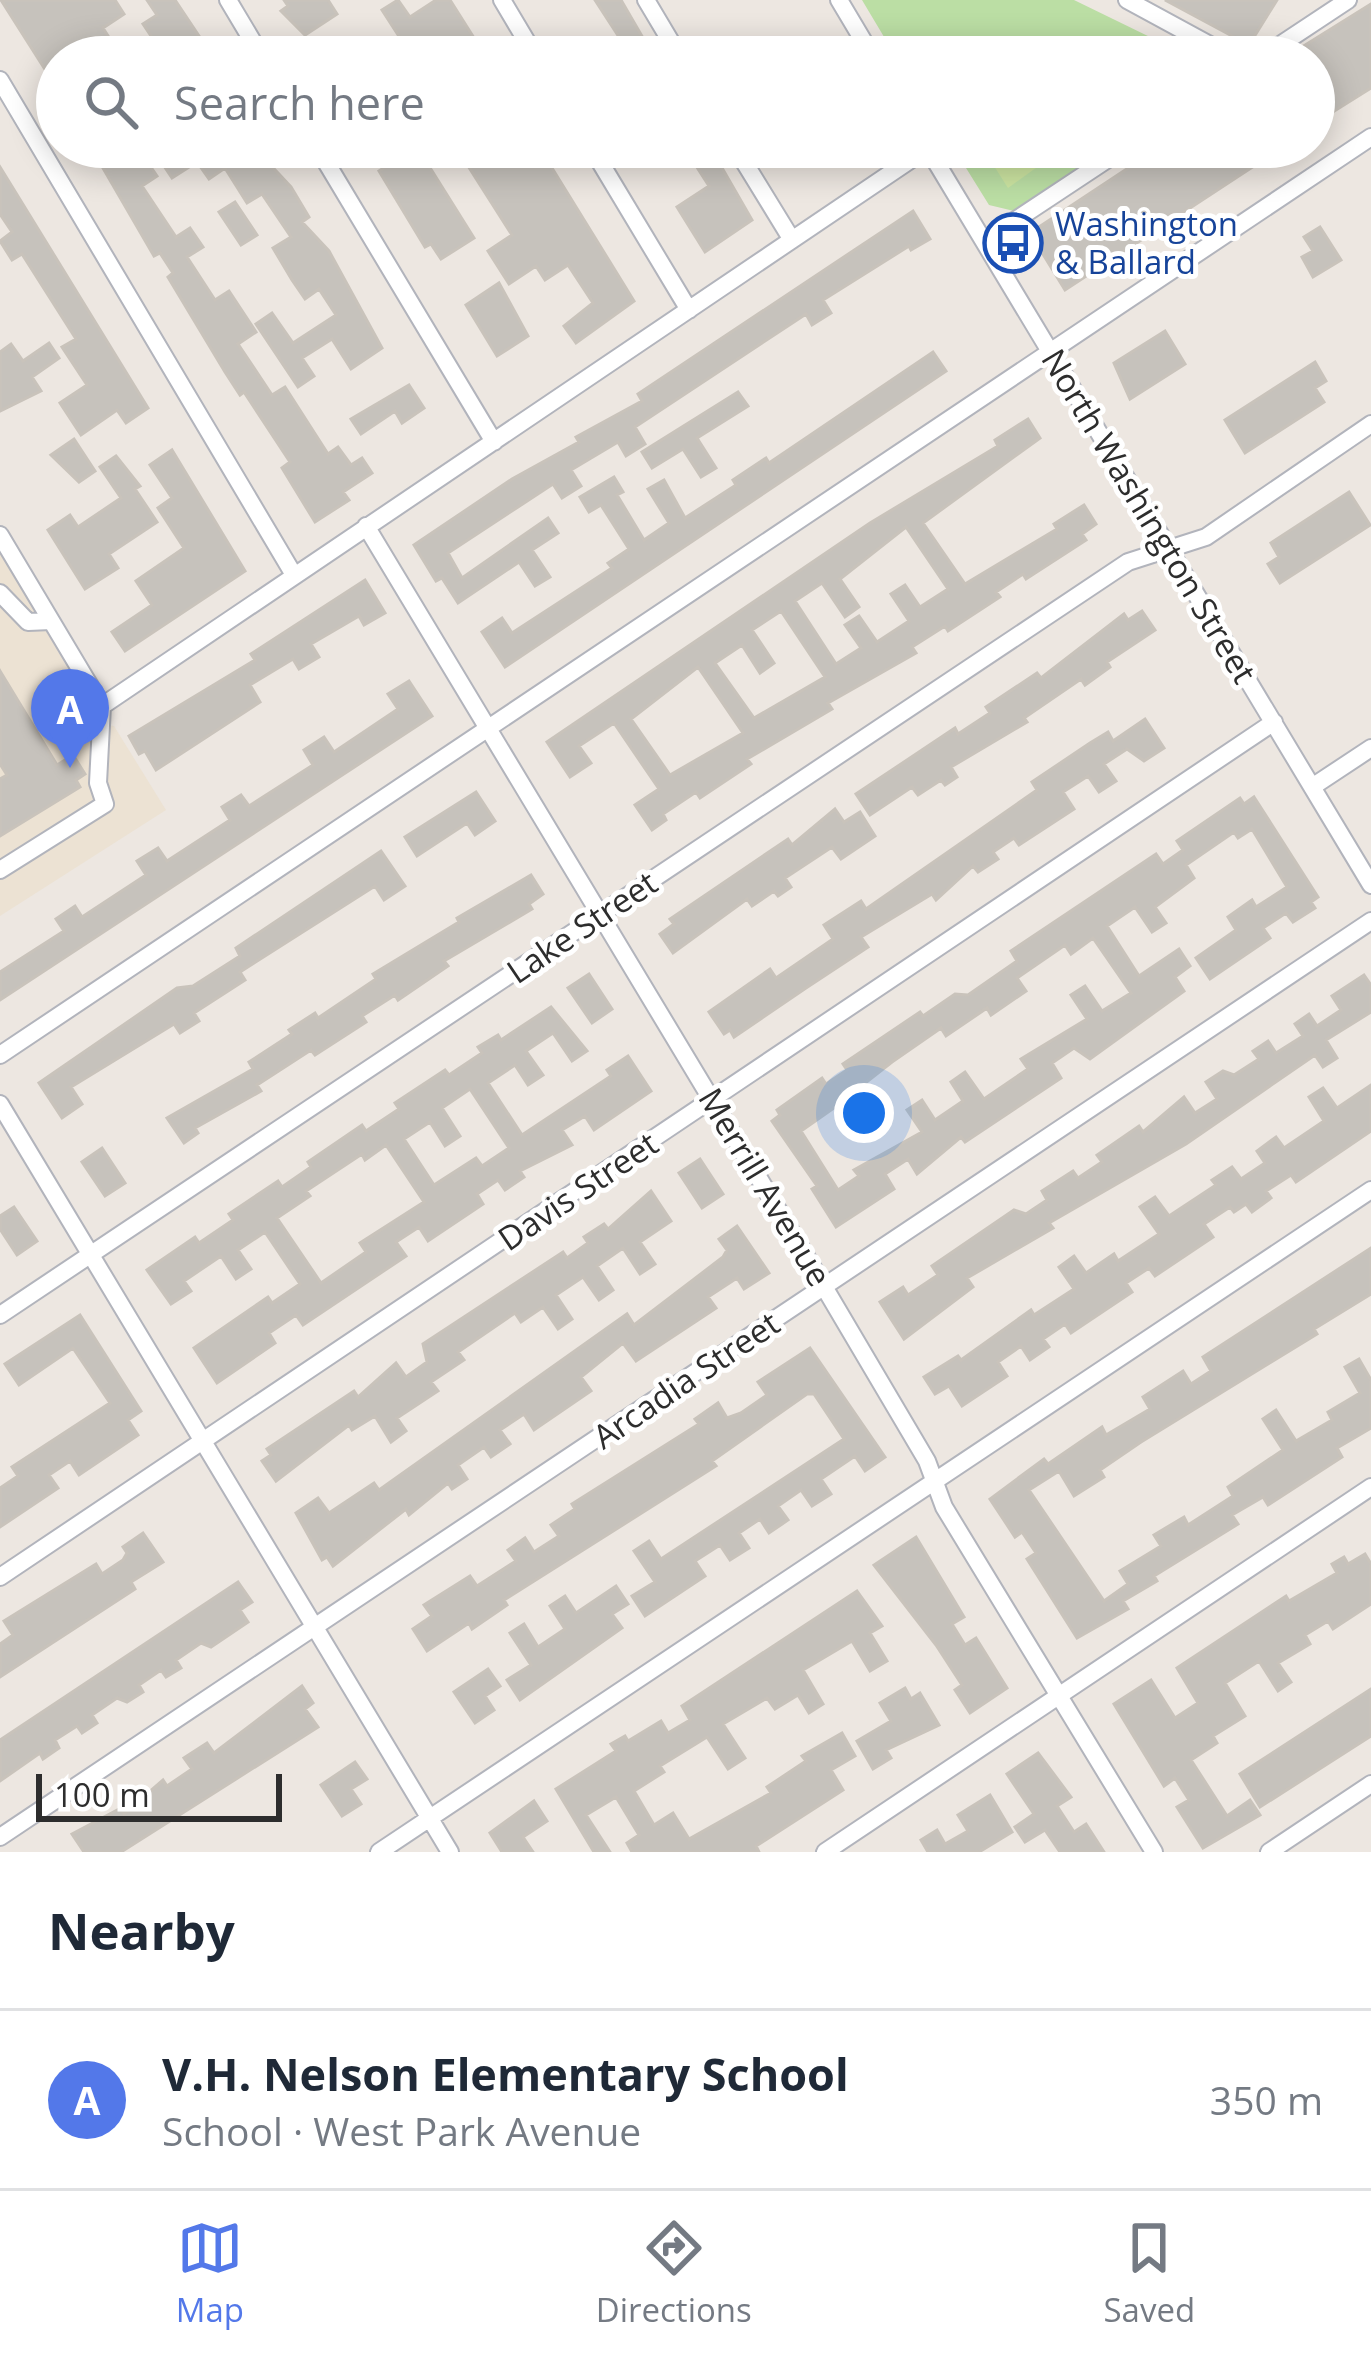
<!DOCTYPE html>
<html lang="en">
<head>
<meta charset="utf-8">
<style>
  :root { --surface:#fff; --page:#f6f6f7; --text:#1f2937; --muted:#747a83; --line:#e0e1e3; --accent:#5378e9 }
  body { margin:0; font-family:"Open Sans",sans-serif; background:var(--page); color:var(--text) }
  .scale { position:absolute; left:36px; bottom:30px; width:246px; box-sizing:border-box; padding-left:12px; border:6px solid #2d2d2d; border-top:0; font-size:33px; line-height:42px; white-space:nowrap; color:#2d2d2d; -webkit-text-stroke:9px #fff; paint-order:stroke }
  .you { position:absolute; left:864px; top:1113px; width:42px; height:42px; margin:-30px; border:9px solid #fff; border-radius:50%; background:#1a73e8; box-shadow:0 0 0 18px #1a73e833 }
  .badge { display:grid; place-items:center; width:78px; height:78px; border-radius:50%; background:var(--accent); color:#fff; font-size:39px; font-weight:700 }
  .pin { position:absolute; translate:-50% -99px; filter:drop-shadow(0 3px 6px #0008) }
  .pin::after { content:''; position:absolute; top:63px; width:42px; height:36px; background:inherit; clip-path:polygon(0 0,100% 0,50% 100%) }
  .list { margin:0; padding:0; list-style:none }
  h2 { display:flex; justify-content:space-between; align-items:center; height:156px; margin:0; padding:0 48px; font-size:51px }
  h2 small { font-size:39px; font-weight:400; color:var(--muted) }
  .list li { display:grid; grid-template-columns:78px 1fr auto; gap:36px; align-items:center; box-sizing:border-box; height:180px; padding:0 48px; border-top:3px solid var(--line) }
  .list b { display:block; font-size:45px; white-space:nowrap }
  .list p { margin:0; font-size:39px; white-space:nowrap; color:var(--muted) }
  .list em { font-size:39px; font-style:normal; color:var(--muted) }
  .icon { flex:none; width:66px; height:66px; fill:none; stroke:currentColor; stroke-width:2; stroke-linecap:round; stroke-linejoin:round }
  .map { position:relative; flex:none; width:1371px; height:1852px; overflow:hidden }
  .search { position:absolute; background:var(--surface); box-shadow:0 6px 30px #0003; left:36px; right:36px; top:36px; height:132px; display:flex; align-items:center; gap:30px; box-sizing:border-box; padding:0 42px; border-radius:66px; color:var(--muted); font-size:45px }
  .sheet { height:336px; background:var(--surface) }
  nav { display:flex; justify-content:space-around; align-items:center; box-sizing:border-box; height:168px; border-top:3px solid var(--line); background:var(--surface); font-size:33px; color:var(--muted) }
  nav a { display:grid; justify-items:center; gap:6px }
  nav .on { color:var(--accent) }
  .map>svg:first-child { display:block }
  .education { fill:#ece2d3 }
  .green { fill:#bbdea4 }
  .pitch { fill:#cce4a1 }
  .building { fill:#c6c2bc; stroke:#c9c3bb; stroke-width:3; fill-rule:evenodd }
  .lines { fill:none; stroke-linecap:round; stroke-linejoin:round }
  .minor-casing { stroke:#b2b4bc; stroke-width:20 }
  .minor { stroke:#fff; stroke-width:16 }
  .labels { text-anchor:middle; stroke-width:10; stroke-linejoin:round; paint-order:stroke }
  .transit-label { font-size:33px; fill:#164399; stroke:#fff; text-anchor:start }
  .street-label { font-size:33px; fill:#2d2d2d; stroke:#fff }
</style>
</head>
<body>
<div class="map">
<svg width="1371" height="1852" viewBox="0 0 1371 1852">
  <rect width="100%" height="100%" fill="#ede7e1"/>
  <path class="education" d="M0,552L81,691L106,725L114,726L166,810L0,916Z"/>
  <path class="green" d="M862,0H1074L1191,57H896Z
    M953,147H1109L1014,211L989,205Z"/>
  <path class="pitch" d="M982,147H1065L1008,188Z"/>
  <path class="building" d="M1,0H115L124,14L103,28L112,42L96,53L90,43L68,57H57V64L46,71Z
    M147,0H175L213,57H181L172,44L152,57H118L151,36L143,24L157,15Z
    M284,0H328L337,14L305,35L281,11L288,6Z
    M398,0L410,17L436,0H450L486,57H443L433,42L400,57L393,46L402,41L382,10Z
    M595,0H621L654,57H632Z
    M1165,0H1277L1249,45Z
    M1371,4V88L1320,120L1314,110V57H1286Z
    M110,147H137L144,157L157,176L142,186L176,237L190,228L203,247L187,257L215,300L229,291L256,332L238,344L272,395L285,387L328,454L338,447L351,465L362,458L372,473L343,492L349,500L315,522L282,468L290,462L244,392L240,395L225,372L168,277L173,273L160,253L154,256L96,156Z
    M185,147H202L209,157L224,147H281L264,158L291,187L309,217L302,222L329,251L382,348L351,369L332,339L302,358L314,376L298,387L256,324L272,313L293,343L336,315L319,289L305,299L292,280L273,248L291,237L262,194L247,203L225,168L209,179L197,162L172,178L162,163Z
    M372,147H417L474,238L441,259L431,244L425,247L379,171L385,167Z
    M456,147H539L634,301L576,343L564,326L593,303L568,265L545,280L536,266L509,284L488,251L512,235Z
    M684,147H710L752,220L705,252L677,207L709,186Z
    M1160,147H1283L1065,290L1030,233Z
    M0,167L148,408L126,423L117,410L81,435L60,403L87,385L62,347L76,339L22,254L12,260L0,241L12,232L0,214Z
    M235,202L257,235L241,245L219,212Z
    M913,211L930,239L911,250L909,246L823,300L831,313L812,325L806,314L635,427L645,444L626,456L618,442L571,470L581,486L562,498L553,484L448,553L462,578L548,518L558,533L532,550L550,577L535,586L519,562L458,603L442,578L436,581L414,545L512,479L579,442L576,437L642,401L638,394Z
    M1320,227L1341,260L1313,277L1302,257L1313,251L1304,237Z
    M499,283L528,336L497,356L466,305Z
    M1165,331L1185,364L1130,399L1114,363Z
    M49,343L59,358L32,377L41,391L0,411V352L11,344L23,361Z
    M933,352L946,371L505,667L482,632L502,618L512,633L612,568L608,563L629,549L601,505L589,512L580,497L614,477L623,492L617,495L644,540L669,523L648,489L664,480L685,518L736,485L733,480L766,458L769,463Z
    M1315,362L1326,381L1315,388L1324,402L1245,453L1225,420Z
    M409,385L424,408L402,423L395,411L361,434L351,419Z
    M738,392L748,406L697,438L716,468L701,477L683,449L652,468L642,452Z
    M1028,419L1040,438L923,523L965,584L1057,529L1054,524L1084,505L1096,524L1082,534L1086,540L1026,579L1023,574L996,592L1000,597L948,631L945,626L912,647L916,653L828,703L832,709L747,759L751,764L700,798L696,792L663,814L666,820L652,830L635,805L659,789L614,723L579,746L591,763L570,777L547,742L870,523L998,446L995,440ZM906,527L948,589L920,607L905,585L891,594L909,621L877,642L859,616L845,625L861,648L836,664L795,601L822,583L845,617L859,607L840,579ZM781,611L825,677L754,718L715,663L742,645L760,673L774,663L752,630ZM698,667L743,733L670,775L631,719Z
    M74,439L95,471L79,482L51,455Z
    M172,450L245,571L125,651L112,632L152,605L136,581L184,548L158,508L172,498L150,465Z
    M116,456L140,486L135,489L157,522L109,554L118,568L85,589L48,530L70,515L78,527L121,498L100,467Z
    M1349,492L1370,525L1280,583L1268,564L1279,557L1271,543Z
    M365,580L385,613L364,625L359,616L311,644L319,657L299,669L293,659L250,685L260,702L156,770L145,751L139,754L129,736L255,660L251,654Z
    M1142,611L1155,630L1107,662L1110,667L1085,685L1081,679L1024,718L1027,722L951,767L957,777L945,785L941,780L918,795L912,787L870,815L856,794L955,728L958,734L990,713L986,707L1037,673L1041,678L1124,614L1128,620Z
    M0,671L57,765L73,755L85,774L76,780L80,787L0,836V779L7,775L0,764Z
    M409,681L432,716L0,1000V972L64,931L56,919L75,906L82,917L146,875L137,861L158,848L167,861L230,820L222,807L241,795L249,806L313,765L304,750L324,737L334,752L398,709L388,694Z
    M1145,719L1164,748L1144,761L1127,749L1104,764L1116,781L1099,792L1088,776L1063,792L1074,809L1019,845L1014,838L993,852L998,859L978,872L973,866L936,900L932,894L861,937L868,947L806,988L734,1037L730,1030L724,1034L709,1012L770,969L776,978L833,939L824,925L861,901L866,909L1037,790L1032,782L1090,743L1108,732L1113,741Z
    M476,792L495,821L475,835L467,823L417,856L405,837Z
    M1254,797L1318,897L1311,902L1315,908L1293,922L1286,913L1263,928L1270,938L1210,979L1196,958L1236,930L1228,917L1252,900L1256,907L1287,887L1252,829L1238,838L1234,832L1186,865L1194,878L1155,907L1166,923L1152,932L1135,907L1107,926L1139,976L1179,949L1190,966L1175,977L1184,991L1090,1059L1074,1048L1052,1063L1061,1078L965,1142L961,1137L917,1174L908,1159L885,1174L894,1189L836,1227L812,1189L817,1186L772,1121L780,1115L777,1110L822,1078L826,1084L847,1070L843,1064L920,1012L923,1016L955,994L968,995L1017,961L1011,951L1156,854L1163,864L1183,850L1177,841L1240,798L1244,804ZM1093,938L1131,993L1102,1011L1085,986L1071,995L1087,1019L1021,1059L1028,1069L984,1099L965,1072L951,1082L963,1101L935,1120L922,1100L907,1110L922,1132L854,1170L859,1176L838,1190L801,1131L841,1103L857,1126L872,1116L855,1091L892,1062L941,1028L946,1036L987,1008L991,1015L1026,991L1017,978L1065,945L1071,954Z
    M835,809L844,822L860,812L875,836L841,859L832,847L785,878L791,887L778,896L774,891L752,906L747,899L673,953L660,934L674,924L670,919L788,839L792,845Z
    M381,851L405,886L384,900L375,886L240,972L245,980L194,1013L199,1021L180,1033L174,1024L71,1087L82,1104L62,1118L39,1083L177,988L193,986L240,956L236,948Z
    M531,875L543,894L529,904L532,909L444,961L448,966L398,1000L395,995L362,1016L366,1022L315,1055L311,1050L257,1085L261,1091L195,1128L198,1133L184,1143L167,1118L253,1069L249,1062L292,1034L289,1030L315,1013L318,1018L376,979L373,974L459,922L457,918Z
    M589,974L612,1009L592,1023L568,988Z
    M1364,975L1371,985V1012L1326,1040L1337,1058L1323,1067L1315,1055L1186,1144L1049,1223L1053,1228L967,1278L973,1287L904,1339L880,1302L903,1287L908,1295L938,1275L932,1266L1014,1210L1026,1214L1047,1200L1042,1191L1073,1171L1078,1178L1102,1162L1097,1155L1139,1126L1143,1132L1184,1097L1195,1113L1217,1099L1206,1082L1223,1071L1234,1075L1259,1059L1253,1051L1268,1041L1276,1053L1303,1036L1295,1024L1309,1014L1317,1026L1341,1010L1332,996Z
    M551,1007L587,1051L572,1061L553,1033L526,1051L543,1075L528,1085L515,1065L488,1083L522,1135L611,1076L607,1070L628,1056L651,1091L594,1130L585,1116L562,1130L572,1145L520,1171L524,1177L505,1190L498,1180L477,1194L483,1204L428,1241L419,1227L396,1242L406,1256L303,1325L296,1315L269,1333L275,1343L217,1383L194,1348L268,1297L272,1303L300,1284L265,1232L238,1250L251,1269L236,1279L221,1256L184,1281L191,1291L171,1304L147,1270L195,1237L199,1243L233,1220L229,1214L278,1181L282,1187L311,1167L308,1162L362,1125L366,1131L399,1109L395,1103L445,1070L449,1075L482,1053L478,1047L498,1035L501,1040ZM470,1089L509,1148L482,1166L476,1158L434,1185L404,1139L430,1122L445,1146L460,1136L442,1108ZM386,1145L424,1202L360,1243L366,1252L321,1283L277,1218L310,1196L306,1191L362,1154L365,1160Z
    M1371,1085V1131L1296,1182L1291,1175L1266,1191L1271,1198L1252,1212L1246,1204L1234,1212L1230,1207L1204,1224L1213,1237L1155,1276L1149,1268L1126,1283L1132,1292L1071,1333L1065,1324L1043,1339L1049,1347L1030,1360L1021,1346L998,1362L1007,1376L962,1406L949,1386L935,1394L924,1377L958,1356L961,1360L1031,1310L1034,1315L1074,1289L1059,1267L1074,1256L1086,1273L1114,1254L1118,1261L1159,1234L1140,1207L1155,1197L1169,1216L1216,1185L1212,1180L1232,1167L1241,1179L1265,1163L1257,1151L1276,1137L1284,1148L1324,1121L1309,1097L1323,1088L1337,1108Z
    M102,1148L125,1183L105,1196L82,1162Z
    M700,1159L723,1194L702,1208L679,1173Z
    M651,1191L671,1221L640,1242L655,1264L640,1274L623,1248L597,1266L613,1290L599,1300L583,1277L556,1295L572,1319L558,1329L543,1307L521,1322L515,1313L458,1352L464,1360L431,1382L438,1391L397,1418L406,1431L391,1442L375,1416L352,1430L349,1425L276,1481L262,1461L271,1455L267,1449L354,1391L358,1397L396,1363L406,1377L427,1362L423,1344L563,1252L567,1258L588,1243L584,1237L604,1224L608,1229Z
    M14,1207L37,1241L17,1255L0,1229V1216Z
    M737,1226L769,1273L744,1289L737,1278L708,1297L716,1308L636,1361L623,1343L581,1377L591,1391L534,1430L524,1414L500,1430L510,1444L491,1457L484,1447L458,1465L467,1479L452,1489L448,1483L409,1515L406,1509L333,1566L327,1557L322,1560L296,1513L318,1498L329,1513L374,1483L379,1490L627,1314L634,1325L723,1257L727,1250L719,1239Z
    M1371,1248V1294L1314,1329L1317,1334L1141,1442L1100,1470L1104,1477L1074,1496L1059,1471L1029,1490L1104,1601L1128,1584L1120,1571L1161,1546L1154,1535L1184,1517L1188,1525L1233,1496L1228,1487L1283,1450L1263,1419L1276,1410L1296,1441L1332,1420L1328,1412L1360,1393L1345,1367L1359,1359L1371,1380V1428L1337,1448L1342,1457L1268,1505L1263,1497L1232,1515L1238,1524L1154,1576L1157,1581L1123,1601L1128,1609L1077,1638L1027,1559L1036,1553L1022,1532L1015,1537L990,1499L1044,1459L1048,1464L1102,1427L1106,1435L1150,1409L1143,1397L1183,1371L1191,1384L1211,1371L1203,1357Z
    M80,1315L141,1411L128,1420L138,1435L79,1475L70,1461L49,1475L58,1488L0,1527V1488L18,1476L12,1467L110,1403L73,1348L19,1385L5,1364Z
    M810,1348L885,1457L865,1471L855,1456L821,1479L831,1494L812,1506L801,1490L778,1506L788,1520L769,1533L760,1519L739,1533L749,1548L730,1560L720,1545L695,1561L705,1576L645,1616L632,1596L655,1582L634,1551L649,1541L661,1559L844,1439L814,1394H807L712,1461L716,1466L504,1600L507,1605L472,1629L469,1623L427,1651L413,1629L432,1616L424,1605L470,1576L477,1586L516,1561L508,1550L525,1538L534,1552L559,1536L551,1525L575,1509L572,1504L699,1424L695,1419L718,1403L727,1418L741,1413L767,1395L758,1382Z
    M143,1533L163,1562L131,1582L135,1589L0,1677V1644L13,1635L4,1621L96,1564L102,1574L123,1560L127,1553L123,1547Z
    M916,1537L964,1617L952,1624L965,1645L976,1638L1007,1688L970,1713L955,1690L962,1685L936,1645L874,1565Z
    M1365,1554L1371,1564V1604L1333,1629L1328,1621L1305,1635L1310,1644L1278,1663L1291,1682L1278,1691L1259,1661L1225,1683L1245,1716L1213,1736L1217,1743L1191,1760L1227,1816L1250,1800L1260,1815L1203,1848L1177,1807L1189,1800L1175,1778L1164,1786L1114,1704L1151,1680L1175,1718L1198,1703L1177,1668L1286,1596L1289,1601L1337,1573L1332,1564L1344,1557L1348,1564Z
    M238,1582L252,1602L240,1610L248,1622L211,1647L201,1643L176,1660L181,1668L166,1677L161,1670L139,1685L143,1692L127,1702L117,1698L92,1715L97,1723L82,1733L77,1726L55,1740L59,1748L43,1759L40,1753L0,1781V1740Z
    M616,1586L628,1604L612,1614L622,1628L520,1700L507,1680L531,1665L510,1633L524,1624L538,1647L565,1629L550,1606L565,1596L576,1613Z
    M857,1591L882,1626L870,1633L887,1661L870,1671L852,1641L803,1670L823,1704L809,1713L798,1695L775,1709L767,1698L723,1724L745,1758L728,1769L707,1737L660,1766L664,1772L634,1791L654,1825L673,1813L689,1839L771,1793L767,1787L806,1761L802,1756L842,1733L855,1756L831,1770L843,1790L756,1846L759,1852H632L627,1843L639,1835L616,1797L586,1815L610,1852H594L556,1789L616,1751L611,1744L625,1736L628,1741L661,1721L668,1733L690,1720L682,1706Z
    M488,1669L500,1686L485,1696L494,1710L475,1723L454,1692Z
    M302,1686L313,1703L305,1709L318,1727L121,1852H84L72,1834L121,1808L124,1814L163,1780L167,1786L192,1769L184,1758L207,1743L214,1753Z
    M905,1688L911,1699L920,1693L939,1725L886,1750L891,1758L873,1769L857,1741L891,1721L880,1703Z
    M1371,1689V1736L1260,1807L1240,1774Z
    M1038,1753L1071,1797L1057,1806L1074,1832L1086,1824L1104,1852H1060L1045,1830L1025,1842L1015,1827L1034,1814L1007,1774Z
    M355,1762L367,1779L351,1789L361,1804L342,1816L321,1785Z
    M990,1795L1012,1832L979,1852H928L921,1840L937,1830L945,1844L968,1831L958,1815Z
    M534,1801L547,1821L523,1837L533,1852H502L490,1833Z"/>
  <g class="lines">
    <g class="minor-casing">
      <path id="minor" d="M228,0L262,57
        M502,0L536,57
        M646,0L680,57
        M839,0L873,57
        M1127,0L1232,57
        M1262,57L1348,0
        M0,80L294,575
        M317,147L494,442
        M591,147L689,310
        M735,147L792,240
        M927,147L1371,885
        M984,241L1126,147
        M366,526L813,1268L927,1461L944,1507L1154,1852
        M0,535L102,706
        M0,593L28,622L51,621
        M102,706L928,148
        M1312,787L1371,748
        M0,870L105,804L98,783L102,706
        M0,1055L1371,137
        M0,1104L450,1852
        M0,1315L1128,562L1206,537L1371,424
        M0,1577L1274,722
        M0,1837L1371,921
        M379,1852L1371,1190
        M825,1852L1371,1487
        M1269,1852L1371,1784"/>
    </g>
    <use href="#minor" class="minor"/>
  </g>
  <defs>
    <g id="bus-ring" transform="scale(3)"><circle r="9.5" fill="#fff" stroke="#1a4fb4" stroke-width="1.5"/><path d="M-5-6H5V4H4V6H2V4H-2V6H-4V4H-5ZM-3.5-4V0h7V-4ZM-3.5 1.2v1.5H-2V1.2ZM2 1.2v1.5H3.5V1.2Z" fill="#1a4fb4"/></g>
  </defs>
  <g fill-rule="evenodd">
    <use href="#bus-ring" x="1013" y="243"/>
  </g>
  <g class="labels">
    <g class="transit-label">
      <text x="1055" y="236">Washington<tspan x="1055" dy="38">&amp; Ballard</tspan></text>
    </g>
    <g class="street-label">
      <text transform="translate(1149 516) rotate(59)" y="12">North Washington Street</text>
      <text transform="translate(582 927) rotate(-34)" y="12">Lake Street</text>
      <text transform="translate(765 1187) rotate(59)" y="12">Merrill Avenue</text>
      <text transform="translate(578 1191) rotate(-34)" y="12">Davis Street</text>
      <text transform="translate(686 1380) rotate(-34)" y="12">Arcadia Street</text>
    </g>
  </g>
</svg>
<div class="scale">100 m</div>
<div class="you"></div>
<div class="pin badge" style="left:70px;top:768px">A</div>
<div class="search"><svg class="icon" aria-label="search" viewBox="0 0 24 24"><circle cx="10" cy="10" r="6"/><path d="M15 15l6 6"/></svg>Search here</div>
</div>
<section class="sheet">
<h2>Nearby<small></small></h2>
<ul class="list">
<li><span class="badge">A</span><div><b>V.H. Nelson Elementary School</b><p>School · West Park Avenue</p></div><em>350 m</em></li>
</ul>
</section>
<nav>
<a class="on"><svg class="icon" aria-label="map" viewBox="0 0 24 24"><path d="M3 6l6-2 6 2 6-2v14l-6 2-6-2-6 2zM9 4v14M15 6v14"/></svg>Map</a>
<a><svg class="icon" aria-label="directions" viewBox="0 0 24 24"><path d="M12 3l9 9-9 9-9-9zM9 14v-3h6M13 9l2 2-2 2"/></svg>Directions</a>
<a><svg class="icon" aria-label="saved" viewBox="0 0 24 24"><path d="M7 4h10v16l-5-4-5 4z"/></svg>Saved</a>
</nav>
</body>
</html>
